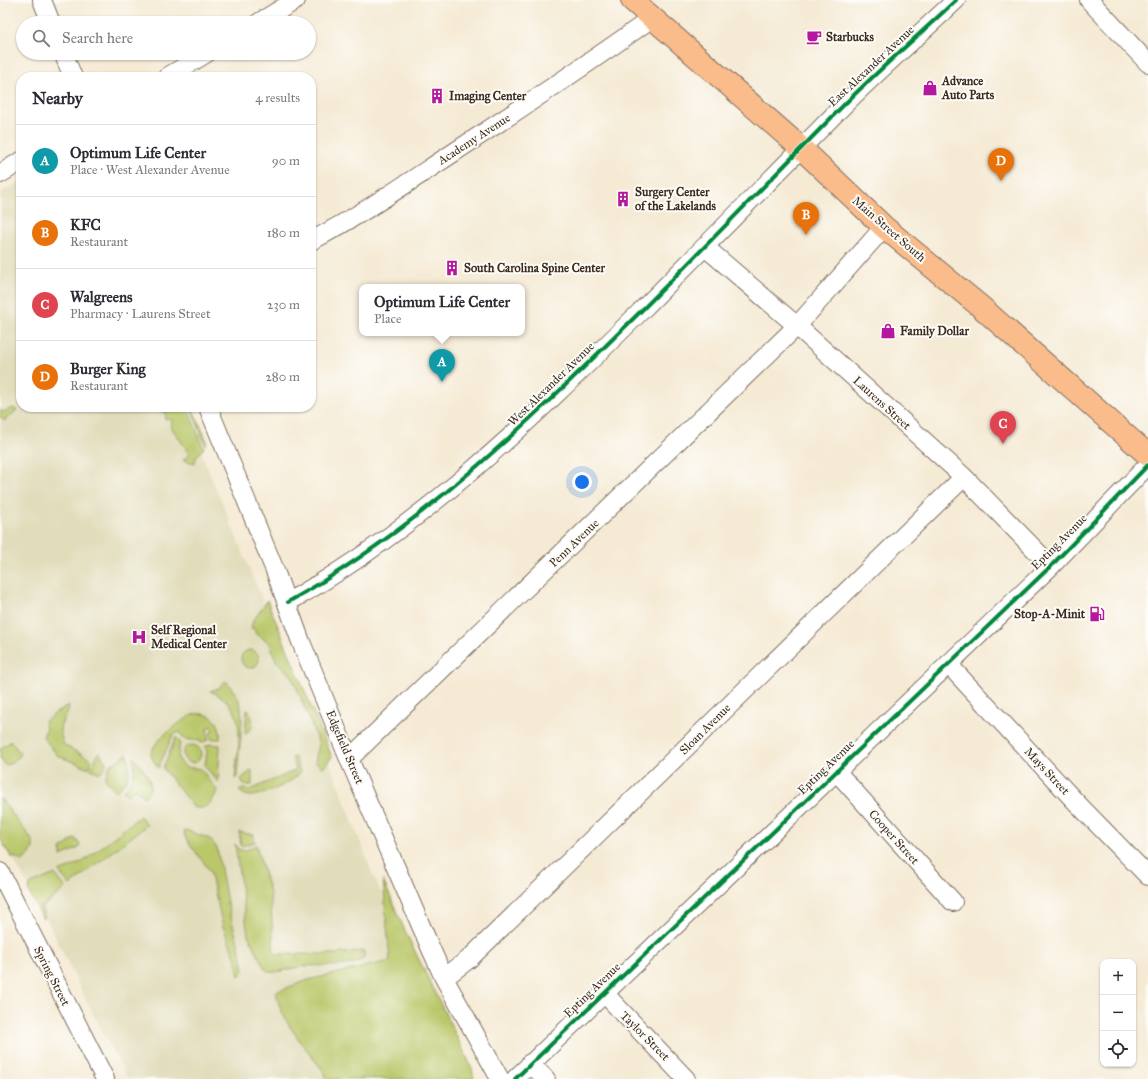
<!DOCTYPE html>
<html lang="en">
<head>
<meta charset="utf-8">
<style>
  :root { --surface:#fff; --page:#f7f7f7; --text:#2b2b33; --muted:#7c7c81; --line:#e1e1e2; --accent:#2563eb }
  body { margin:0; font-family:"IM FELL Great Primer",serif; background:var(--page); color:var(--text) }
  .controls { position:absolute; right:12px; bottom:12px; display:grid; overflow:hidden; border-radius:8px; box-shadow:0 1px 3px #0004 }
  .controls button { width:36px; height:36px; display:grid; place-items:center; padding:0; border:0; border-bottom:1px solid var(--line); background:var(--surface); color:var(--text); font:20px sans-serif }
  .you { position:absolute; left:582px; top:482px; width:14px; height:14px; margin:-10px; border:3px solid #fff; border-radius:50%; background:#1a73e8; box-shadow:0 0 0 6px #1a73e833 }
  .badge { display:grid; place-items:center; width:26px; height:26px; border-radius:50%; background:var(--accent); color:#fff; font-size:13px; font-weight:700 }
  .pin { position:absolute; translate:-50% -33px; filter:drop-shadow(0 1px 2px #0008) }
  .pin::after { content:''; position:absolute; top:21px; width:14px; height:12px; background:inherit; clip-path:polygon(0 0,100% 0,50% 100%) }
  .popup { position:absolute; left:359px; top:284px; width:166px; height:52px; box-sizing:border-box; display:grid; place-content:center; border-radius:8px; background:var(--surface); filter:drop-shadow(0 1px 3px #0005); font-size:13px; white-space:nowrap; color:var(--muted) }
  .popup b { font-size:15px; color:var(--text) }
  .popup::after { content:''; position:absolute; left:50%; top:100%; margin-left:-8px; border:8px solid transparent; border-top-color:var(--surface) }
  .list { margin:0; padding:0; list-style:none }
  h2 { display:flex; justify-content:space-between; align-items:center; height:52px; margin:0; padding:0 16px; font-size:17px }
  h2 small { font-size:13px; font-weight:400; color:var(--muted) }
  .list li { display:grid; grid-template-columns:26px 1fr auto; gap:12px; align-items:center; box-sizing:border-box; height:72px; padding:0 16px; border-top:1px solid var(--line) }
  .list b { display:block; font-size:15px; white-space:nowrap }
  .list p { margin:0; font-size:13px; white-space:nowrap; color:var(--muted) }
  .list em { font-size:13px; font-style:normal; color:var(--muted) }
  .icon { flex:none; width:22px; height:22px; fill:none; stroke:currentColor; stroke-width:2; stroke-linecap:round; stroke-linejoin:round }
  .map { position:relative; flex:none; width:1148px; height:1079px; overflow:hidden }
  .search { position:absolute; background:var(--surface); box-shadow:0 1px 3px #0004; left:16px; top:16px; width:300px; height:44px; display:flex; align-items:center; gap:10px; box-sizing:border-box; padding:0 14px; border-radius:22px; color:var(--muted); font-size:15px }
  .panel { position:absolute; background:var(--surface); box-shadow:0 1px 3px #0004; left:16px; top:72px; width:300px; height:340px; border-radius:16px }
  .map>svg:first-child { display:block }
  .built { fill:#e1dcba }
  .green { fill:#bac86a; stroke:#7a7944 }
  .lines { fill:none; stroke-linecap:round; stroke-linejoin:round }
  .minor-casing { stroke:#7c6d5e; stroke-width:20 }
  .major-casing { stroke:#7c6d5e; stroke-width:24 }
  .minor { stroke:#fff; stroke-width:18 }
  .major { stroke:#fabc8b; stroke-width:22 }
  .cycleway-casing { stroke:#fdfcf7; stroke-width:6 }
  .cycleway { stroke:#00873e; stroke-width:4 }
  .labels { text-anchor:middle; stroke-width:4; stroke-linejoin:round; paint-order:stroke }
  .poi-label { font-size:12px; font-weight:bold; fill:#3b2a1e; stroke:#fdfcf7; text-anchor:start }
  .street-label { font-size:12px; fill:#3b2a1e; stroke:#fdfcf7 }
</style>
</head>
<body>
<div class="map">
<svg width="1148" height="1079" viewBox="0 0 1148 1079">
  <rect width="100%" height="100%" fill="#fdfcf7"/>
  <filter id="ink" filterUnits="userSpaceOnUse"><feTurbulence type="fractalNoise" baseFrequency=".025" numOctaves="2"/><feDisplacementMap in="SourceGraphic" scale="8" xChannelSelector="R" yChannelSelector="G"/><feConvolveMatrix kernelMatrix="1 2 1 2 8 2 1 2 1" color-interpolation-filters="sRGB"/></filter>
  <filter id="wash" filterUnits="userSpaceOnUse"><feTurbulence type="fractalNoise" baseFrequency=".012" numOctaves="4" result="noise"/><feDisplacementMap in="SourceGraphic" scale="16" xChannelSelector="R" yChannelSelector="G"/><feGaussianBlur stdDeviation="0.9" result="paint"/><feColorMatrix in="noise" values="0 0 0 0 0 0 0 0 0 0 0 0 0 0 0 0 0 1.4 0 .05"/><feComposite in="paint" operator="in"/></filter>
  <g filter="url(#wash)">
    <rect width="100%" height="100%" fill="#f5ead4"/>
    <path class="built" d="M21,182V407H182L325,750L373,875L423,987L470,1079H128L91,1010L41,908L0,836V193Z"/>
    <path class="green" d="M159,407H187L204,448L196,457L195,463L183,460L190,454L171,427L172,420L165,419L166,412L158,411Z
      M190,407H192L207,441L206,445Z
      M13,408L17,410L4,421L0,417V410L3,412Z
      M267,600L332,757L324,767L320,766L315,761L319,744L292,676L276,661L270,643L255,633V629L251,628C251,619 263,610 267,600Z
      M241 659a9 9 0 1 1 18 0a9 9 0 1 1-18 0Z
      M224,682H227C232,689 237,694 240,703C245,720 238,758 237,777L235,779C237,743 251,708 210,691L219,688Z
      M69,705C69,715 61,720 60,730C60,734 63,741 64,745L92,760L89,768L58,756L43,737L46,729L44,722L56,713Z
      M248,709C253,719 256,727 245,734L247,710Z
      M194,714C211,712 222,722 220,739H211L210,733L213,730L211,726L207,728L208,740L201,743L200,741L184,739L179,732L173,735L158,768L151,756C151,741 181,721 194,714Z
      M176,737L180,742L178,758L185,767L201,769L217,790C214,801 206,812 193,807L163,768Z
      M11,741L21,755L10,764L5,765L0,758V749Z
      M210,744L220,745L218,782L205,766L207,750L205,747Z
      M183 754a9 9 0 1 1 18 0a9 9 0 1 1-18 0Z
      M99,752L106,763L103,771L100,773L91,769Z
      M127,754C131,771 130,780 116,791L105,779L109,766Z
      M133,757C141,767 161,785 144,797L136,789L127,795L123,791C134,781 136,771 133,757Z
      M295,757L300,772C297,781 260,797 250,796C246,796 243,794 239,791L242,789L250,790L296,770L292,758Z
      M252,770V785H244L241,779Z
      M0,798L33,841C35,850 28,858 21,861L15,857H11L0,838Z
      M140,816L147,825L70,885L59,872L84,861Z
      M186,830L210,839L217,848L227,902L242,958L244,971L239,976L236,959L223,927L210,871L186,839L184,833Z
      M239,832L253,835L255,842L241,846Z
      M75,838L80,845L79,848L61,856V849Z
      M235,844L239,850H246L256,845L270,893L274,954H332L364,951V958C349,970 324,964 306,966C300,966 273,974 270,972C270,972 265,969 265,969L248,935Z
      M55,874L66,888L41,908L45,916L43,919L28,890L31,884Z
      M383,880L406,933L472,1068L474,1079H327L324,1072C306,1048 281,1022 276,992L308,980L390,961Z"/>
  </g>
  <g filter="url(#ink)">
    <g class="lines">
      <g class="minor-casing">
        <path id="minor" d="M42,0L51,23
          M1089,0L1148,63
          M258,23L296,0
          M63,53L73,77
          M167,77L207,53
          M0,174L21,161
          M311,241C361,215 407,183 453,153C520,109 587,65 652,18
          M705,247L797,326L964,477L1051,566
          M208,407L274,568L301,642L349,759L431,949L444,978L500,1079
          M288,602C422,527 532,419 640,312C704,248 767,183 831,118C870,77 915,39 956,0
          M948,664L1073,799L1148,876
          M349,759L797,326L884,227
          M836,771L953,902
          M0,872L105,1079
          M444,978L469,959L964,477
          M604,993L686,1079
          M530,1063L546,1079
          M515,1079L1051,566L1148,465"/>
      </g>
      <g class="major-casing">
        <path id="major" d="M632,0L802,149L884,227L981,307L1148,455"/>
      </g>
      <use href="#minor" class="minor"/>
      <use href="#major" class="major"/>
      <g class="cycleway-casing">
        <path id="cycleway" d="M288,602C422,527 532,419 640,312C704,248 767,183 831,118C870,77 915,39 956,0
          M515,1079L1051,566L1148,465"/>
      </g>
      <use href="#cycleway" class="cycleway"/>
    </g>
  </g>
  <defs>
    <g id="cafe-bare" transform="scale(1.2)"><path d="M-5.5-4.5H6V0H3Q3 3.5 0 3.5H-2.5Q-5.5 3.5-5.5 0ZM3-3.2v2h1.7v-2ZM-6 4.5H4V6H-6Z" fill="#b5179e" stroke="#fdfcf7" stroke-width="2.5" paint-order="stroke"/></g>
    <g id="shop-bare" transform="scale(1.2)"><path d="M-5-2.5h2.3a2.7 3.5 0 0 1 5.4 0H5L5.5 6h-11ZM-1.5-2.5h3a1.5 2.3 0 0 0-3 0Z" fill="#b5179e" stroke="#fdfcf7" stroke-width="2.5" paint-order="stroke"/></g>
    <g id="building-bare" transform="scale(1.2)"><path d="M-4-6H4V6H1V3H-1V6H-4ZM-2.5-4.3h1.7v1.8h-1.7ZM.8-4.3h1.7v1.8H.8ZM-2.5-1h1.7V.8h-1.7ZM.8-1h1.7V.8H.8Z" fill="#b5179e" stroke="#fdfcf7" stroke-width="2.5" paint-order="stroke"/></g>
    <g id="fuel-bare" transform="scale(1.2)"><path d="M-5.5-6h7V0h2V4h1.3V-2.5L3-4.5l.8-.8L6-3V5H2.5V1h-1V6h-7ZM-4.2-4.7v3.2H.2V-4.7Z" fill="#b5179e" stroke="#fdfcf7" stroke-width="2.5" paint-order="stroke"/></g>
    <g id="hospital-bare" transform="scale(1.2)"><path d="M-5-5h3v3.5h4V-5h3V5h-3V1.5h-4V5h-3Z" fill="#b5179e" stroke="#fdfcf7" stroke-width="2.5" paint-order="stroke"/></g>
  </defs>
  <g fill-rule="evenodd">
    <use href="#cafe-bare" x="814" y="37"/>
    <use href="#shop-bare" x="930" y="88"/>
    <use href="#building-bare" x="437" y="96"/>
    <use href="#building-bare" x="623" y="199"/>
    <use href="#building-bare" x="452" y="268"/>
    <use href="#shop-bare" x="888" y="331"/>
    <use href="#fuel-bare" x="1097" y="614"/>
    <use href="#hospital-bare" x="139" y="637"/>
  </g>
  <g class="labels">
    <g class="poi-label">
      <text x="826" y="41">Starbucks</text>
      <text x="942" y="85">Advance<tspan x="942" dy="14">Auto Parts</tspan></text>
      <text x="449" y="100">Imaging Center</text>
      <text x="635" y="196">Surgery Center<tspan x="635" dy="14">of the Lakelands</tspan></text>
      <text x="464" y="272">South Carolina Spine Center</text>
      <text x="900" y="335">Family Dollar</text>
      <text x="1085" y="618" text-anchor="end">Stop-A-Minit</text>
      <text x="151" y="634">Self Regional<tspan x="151" dy="14">Medical Center</tspan></text>
    </g>
    <g class="street-label">
      <text transform="translate(871 66) rotate(-43)" y="4">East Alexander Avenue</text>
      <text transform="translate(474 139) rotate(-33)" y="4">Academy Avenue</text>
      <text transform="translate(889 229) rotate(41)" y="4">Main Street South</text>
      <text transform="translate(551 384) rotate(-44)" y="4">West Alexander Avenue</text>
      <text transform="translate(882 403) rotate(42)" y="4">Laurens Street</text>
      <text transform="translate(1059 542) rotate(-45)" y="4">Epting Avenue</text>
      <text transform="translate(574 543) rotate(-44)" y="4">Penn Avenue</text>
      <text transform="translate(705 729) rotate(-45)" y="4">Sloan Avenue</text>
      <text transform="translate(345 747) rotate(67)" y="4">Edgefield Street</text>
      <text transform="translate(826 767) rotate(-44)" y="4">Epting Avenue</text>
      <text transform="translate(1047 771) rotate(47)" y="4">Mays Street</text>
      <text transform="translate(894 837) rotate(48)" y="4">Cooper Street</text>
      <text transform="translate(52 976) rotate(63)" y="4">Spring Street</text>
      <text transform="translate(592 990) rotate(-44)" y="4">Epting Avenue</text>
      <text transform="translate(645 1036) rotate(45)" y="4">Taylor Street</text>
    </g>
  </g>
</svg>
<div class="controls">
<button>+</button>
<button>−</button>
<button><svg class="icon" aria-label="locate" viewBox="0 0 24 24"><circle cx="12" cy="12" r="6"/><path d="M12 2v4M12 18v4M2 12h4M18 12h4"/></svg></button>
</div>
<div class="you"></div>
<div class="pin badge" style="left:442px;top:382px;background:#0f9aa8">A</div>
<div class="popup"><b>Optimum Life Center</b>Place</div>
<div class="pin badge" style="left:806px;top:235px;background:#e8710a">B</div>
<div class="pin badge" style="left:1003px;top:444px;background:#e0444e">C</div>
<div class="pin badge" style="left:1001px;top:181px;background:#e8710a">D</div>
<div class="search"><svg class="icon" aria-label="search" viewBox="0 0 24 24"><circle cx="10" cy="10" r="6"/><path d="M15 15l6 6"/></svg>Search here</div>
<section class="panel">
<h2>Nearby<small>4 results</small></h2>
<ul class="list">
<li><span class="badge" style="background:#0f9aa8">A</span><div><b>Optimum Life Center</b><p>Place · West Alexander Avenue</p></div><em>90 m</em></li>
<li><span class="badge" style="background:#e8710a">B</span><div><b>KFC</b><p>Restaurant</p></div><em>180 m</em></li>
<li><span class="badge" style="background:#e0444e">C</span><div><b>Walgreens</b><p>Pharmacy · Laurens Street</p></div><em>230 m</em></li>
<li><span class="badge" style="background:#e8710a">D</span><div><b>Burger King</b><p>Restaurant</p></div><em>280 m</em></li>
</ul>
</section>
</div>
</body>
</html>
